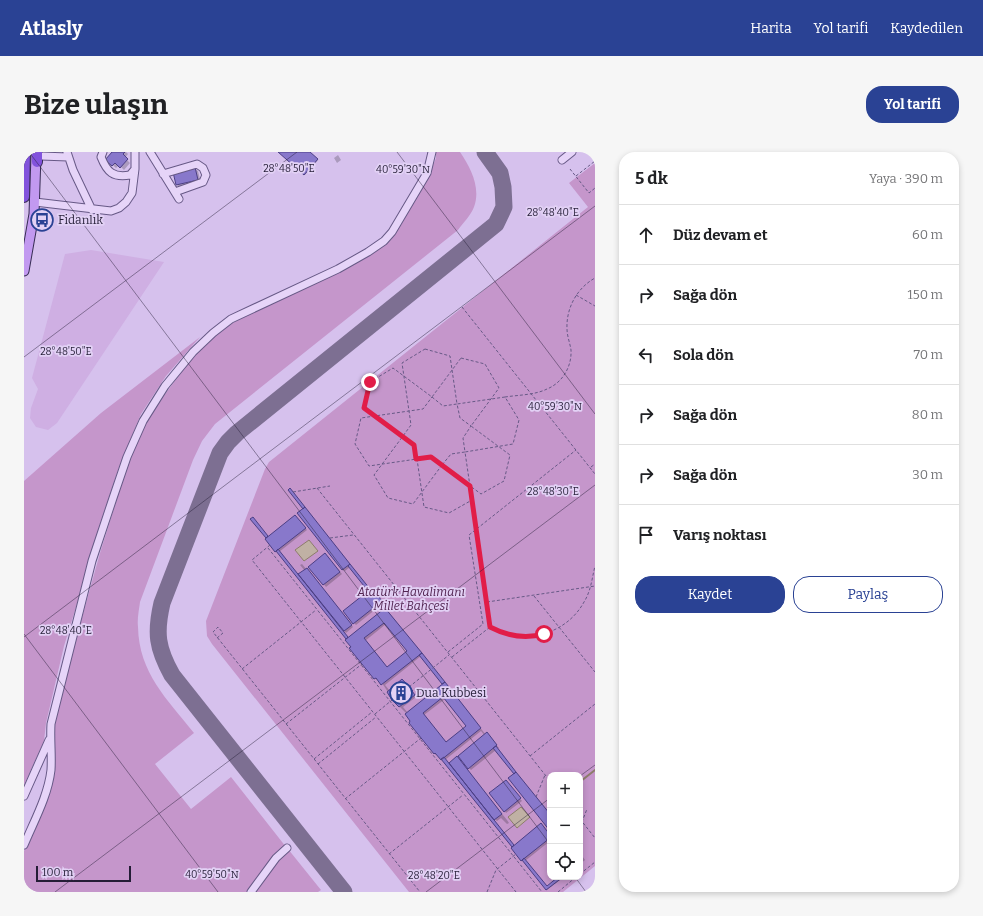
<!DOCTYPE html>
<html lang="tr">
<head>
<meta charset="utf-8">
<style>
  :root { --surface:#fff; --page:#f6f6f6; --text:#202124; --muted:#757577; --line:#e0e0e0; --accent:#2a4294 }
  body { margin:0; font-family:Bitter,serif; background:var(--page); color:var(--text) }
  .controls { position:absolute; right:12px; bottom:12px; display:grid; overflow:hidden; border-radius:8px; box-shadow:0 2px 6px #0003 }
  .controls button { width:36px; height:36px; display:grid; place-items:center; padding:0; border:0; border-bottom:1px solid var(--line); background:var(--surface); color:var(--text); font:20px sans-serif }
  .scale { position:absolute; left:12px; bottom:10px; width:95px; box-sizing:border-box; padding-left:4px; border:2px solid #241d36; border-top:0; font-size:11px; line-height:14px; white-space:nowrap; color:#241d36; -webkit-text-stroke:3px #e2d1f5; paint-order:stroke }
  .stop { position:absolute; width:12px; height:12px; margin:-9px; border:3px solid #e11d48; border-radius:50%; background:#fff }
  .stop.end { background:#e11d48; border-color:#fff; box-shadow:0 1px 4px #0008 }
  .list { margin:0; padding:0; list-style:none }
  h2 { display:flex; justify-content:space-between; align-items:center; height:52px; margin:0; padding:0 16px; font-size:17px }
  h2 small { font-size:13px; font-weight:400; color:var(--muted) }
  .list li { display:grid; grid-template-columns:26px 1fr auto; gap:12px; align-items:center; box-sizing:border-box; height:60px; padding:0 16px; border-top:1px solid var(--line) }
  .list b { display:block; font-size:15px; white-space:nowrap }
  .list em { font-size:13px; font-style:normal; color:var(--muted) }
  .actions { display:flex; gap:8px; padding:12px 16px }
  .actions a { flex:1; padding:9px 0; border:1px solid var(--accent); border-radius:16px; text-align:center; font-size:14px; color:var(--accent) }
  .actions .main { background:var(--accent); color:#fff }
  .icon { flex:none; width:22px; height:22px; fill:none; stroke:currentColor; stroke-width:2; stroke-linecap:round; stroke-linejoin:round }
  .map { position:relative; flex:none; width:571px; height:740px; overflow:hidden; border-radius:16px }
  header { display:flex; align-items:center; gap:24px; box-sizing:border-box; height:56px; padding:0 20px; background:var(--accent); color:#fff }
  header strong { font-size:19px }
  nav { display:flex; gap:22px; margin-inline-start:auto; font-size:14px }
  .intro { display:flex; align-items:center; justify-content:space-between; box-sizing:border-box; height:96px; padding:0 24px }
  h1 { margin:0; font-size:28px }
  .button { padding:10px 18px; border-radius:16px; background:var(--accent); color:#fff; font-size:14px; font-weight:700 }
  main { display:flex; gap:24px; padding:0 24px }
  aside { flex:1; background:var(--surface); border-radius:16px; box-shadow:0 2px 6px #0003 }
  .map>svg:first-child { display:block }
  .farmland { fill:#cfafe3 }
  .green { fill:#c596cb; fill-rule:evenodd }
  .water { fill:#c0b1a4; stroke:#8d7d6b }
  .shadow { fill:#0003; fill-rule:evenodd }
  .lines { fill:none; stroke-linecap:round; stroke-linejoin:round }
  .stream { stroke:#8d7d6b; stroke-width:2 }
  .taxiway { stroke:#7d6f92; stroke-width:17 }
  .building { fill:#8878cb; stroke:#4c3f85; fill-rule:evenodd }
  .minor-casing { stroke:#675986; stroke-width:9 }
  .major-casing { stroke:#372d54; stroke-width:11 }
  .highway-casing { stroke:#372d54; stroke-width:12 }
  .path { stroke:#675986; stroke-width:1; stroke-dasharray:3 2; stroke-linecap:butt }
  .minor { stroke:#e6d4f8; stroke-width:7 }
  .major { stroke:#c299f0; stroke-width:9 }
  .highway { stroke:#8253dc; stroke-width:10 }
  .route { stroke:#e11d48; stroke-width:5 }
  .ticks { fill:none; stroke:#241d36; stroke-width:1; stroke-opacity:0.45 }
  .labels { text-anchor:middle; stroke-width:3.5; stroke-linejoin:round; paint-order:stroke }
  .poi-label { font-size:12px; fill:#241d36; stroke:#e2d1f5; text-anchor:start }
  .park-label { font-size:12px; font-style:italic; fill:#522451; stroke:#e2d1f5 }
  .ticks-label { font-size:10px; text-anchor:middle; fill:#241d36; stroke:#e2d1f5; stroke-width:3.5; stroke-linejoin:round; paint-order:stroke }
</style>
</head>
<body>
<header>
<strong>Atlasly</strong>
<nav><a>Harita</a><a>Yol tarifi</a><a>Kaydedilen</a></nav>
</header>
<div class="intro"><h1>Bize ulaşın</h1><a class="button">Yol tarifi</a></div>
<main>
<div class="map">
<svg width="571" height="740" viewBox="0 0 571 740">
  <rect width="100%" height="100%" fill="#d6c1ed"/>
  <path class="farmland" d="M67,98L140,110L33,271L24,278L12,275L6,266L7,256L14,237L8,226L41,102Z"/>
  <path class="green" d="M412,0H436C447,16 457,36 450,55C447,63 439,71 434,78L191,272L178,289L169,308L116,450C115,458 113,467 114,475C115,521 143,547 170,581L131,612L167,657L207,625L262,695L225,740H0V699L25,644L30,618V582L31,567L38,537L76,401L106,305L122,271L139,245L161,215L179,194L197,178L217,166L333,110L355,97L367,86L377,73L406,21L412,6Z
    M571,11V714L539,740H385L188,492L183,484L182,469L241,317L245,310L564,55L545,31ZM526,623H556V725H526Z
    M176,185L142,224L117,262L94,318L75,375L57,439L40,494L22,571L20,589L0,633V329L77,261Z
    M264,697L297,738L294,740H229L253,708Z"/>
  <path class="water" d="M285,388L294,399L280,409L271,398Z
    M497,655L506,665L493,676L484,665Z"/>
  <path class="shadow" d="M89,0H102L104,2L101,6L106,11L100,18L95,13L92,16L83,8Z
    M256,0H284L294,8L281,23Z
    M314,3L317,8L313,11L310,6Z
    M170,16L174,19L177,31L156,36L153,33L150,21Z
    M283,358L346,438L350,439L359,451L358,452L462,583H465L475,596L473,597L526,663V678L491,622L472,598L447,618L445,616L461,584L457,579L421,608L425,612L433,606L483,668L485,671L483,672L477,666L473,669L468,665L467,666L490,694L526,684V689L501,709L523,735L536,725H540L523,738L498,708L420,608L413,602L412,603L410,601L383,562L369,548L360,534L354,527L353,528L351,526L323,487L228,367H229L244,386L273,366L283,378L255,400L274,424L281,419L276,413L278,412L283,418L329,475L322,481L318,477L317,478L324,486L360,458L357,453L332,473L330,471L345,439L326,415L321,419L319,418L274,362ZM362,472L384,499L363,516L341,489ZM397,504L420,532L384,561L379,555L392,545L387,538L366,539L361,533ZM421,547L443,574L422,591L400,563Z
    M303,404L318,422L302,435L286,415Z
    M484,631L498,649L482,661L481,659Z
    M556,701L561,708L556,712V709L559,707Z"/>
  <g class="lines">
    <path class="stream" d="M557,629L571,618"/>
    <path class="taxiway" d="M320,740L148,523C133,496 131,481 138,451L196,301L204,290L213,281L472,72L480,55L479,35L476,21L461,0"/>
  </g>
  <path class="building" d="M88,0H101L99,2L104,7L96,16L91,11L88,14L81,8Z
    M254,0H286L294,7L280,23Z
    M171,15L174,28L152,33L149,20Z
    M266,336L281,355L279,357L264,338Z
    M281,355L326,412L318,418L273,361Z
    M271,363L282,376L251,400L241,387Z
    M229,365L244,384L242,386L226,367Z
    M254,397L324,485L322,487L252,399Z
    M301,401L316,420L299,433L284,415Z
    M326,412L346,437L344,439L324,414Z
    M283,416L328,473L320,479L274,422Z
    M348,436L358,449L329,472L319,459Z
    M361,456L398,501L357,533L352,526L350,527L325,496L327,495L321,488ZM360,471L383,499L363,515L340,486Z
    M398,501L421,530L418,532L395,503Z
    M378,527L389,539H388L391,543L375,555L368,548L363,540Z
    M421,530L457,576L417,608L411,601L410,602L385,571L386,569L381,562ZM419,545L442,574L422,590L399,561Z
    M463,580L473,593L444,617L434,604Z
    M472,594L492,620L490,622L469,596Z
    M433,604L478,662L470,668L425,611Z
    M420,605L490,693L488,695L417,607Z
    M492,620L526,662V679L484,626Z
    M482,628L497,646L480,660L465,641Z
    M517,671L526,683V686L497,709L487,696Z
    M500,706L523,734L534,725H539L522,738L498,708Z"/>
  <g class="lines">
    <g class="minor-casing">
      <path id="minor" d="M43,0L49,18L68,58
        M126,0L155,47
        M17,4L44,5
        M538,8L548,0
        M111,17V0
        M139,22L173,12L179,16L182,23L179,30L151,40
        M11,50L87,59L95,56L102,50L108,41L111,17L106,23C89,26 83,20 77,5L79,0
        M0,644L25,588
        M0,693C10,669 24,644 27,618C28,603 26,587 27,572L68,409L89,346L103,305L119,269L141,234L169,200L189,181L207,167L314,117L344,100L360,89L368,80L403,21L408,0
        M227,740L252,706L263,696"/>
    </g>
    <g class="major-casing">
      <path id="major" d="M0,119L10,62L12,3"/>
    </g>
    <g class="highway-casing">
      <path id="highway" d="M13,10V0
        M0,45L1,0"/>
    </g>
    <path class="path" d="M546,17L565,41L571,36
      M552,24L571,9
      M552,143L571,154
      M438,155L571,322
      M401,197L426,204L433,252L481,245L495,268L489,292L441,300L448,348L425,361L400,355L393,307L345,314L331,292L337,266L385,259L378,211Z
      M437,206L461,212L475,236L447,274L486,303L480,329L457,342L418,313L389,352L364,346L350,323L379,284L340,255L346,230L369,216L408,245Z
      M408,245L419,254L433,252L436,266L447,274L439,286L441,300L427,302L418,313L407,305L393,307L390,293L379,284L387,273L385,259L399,257Z
      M481,245C494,243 511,243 523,237C538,231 548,215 547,198C546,191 543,184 543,177C542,156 553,136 571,126
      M567,315L571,312
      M293,336L526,629
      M269,340L306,334
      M448,348L452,377
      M306,386L329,383
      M246,393L228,408L492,740
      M244,396L518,740
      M510,444L571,520
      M463,450L571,434
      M467,475C499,494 542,483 560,450C567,439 568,426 571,414
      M193,486L199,481L194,475L189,480L396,740
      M424,500L459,472L445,383L552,298
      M428,505L466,475L452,380
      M218,517L292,458
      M385,535L425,503
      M351,562L368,548
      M262,572L338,512
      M506,604L571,552
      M290,607L348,560
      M294,612L352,565
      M512,645L521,623
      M321,647L397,586
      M556,667L571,686
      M556,675L563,657
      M365,702L439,643
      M556,722L571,710
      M463,740L472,718L492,702
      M534,740L552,725"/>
    <use href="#minor" class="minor"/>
    <use href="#major" class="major"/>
    <use href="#highway" class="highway"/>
  </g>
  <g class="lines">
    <path class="route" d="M346,230L340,256L390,293L392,307L407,305L446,334L466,475C483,484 501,487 520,482"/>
  </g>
  <path class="ticks" d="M5,0L526,692M373,0L571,262M0,205L273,0M0,482L194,740M0,485L571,54M556,624L571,613M551,725L562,740M31,740L571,333M402,740L526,646"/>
  <defs>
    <g id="bus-ring" transform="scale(1.15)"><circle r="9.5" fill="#e2d1f5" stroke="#2a4294" stroke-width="1.5"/><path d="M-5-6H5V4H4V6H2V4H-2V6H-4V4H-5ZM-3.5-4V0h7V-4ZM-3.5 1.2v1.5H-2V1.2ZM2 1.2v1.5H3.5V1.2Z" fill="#2a4294"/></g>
    <g id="building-ring" transform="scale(1.15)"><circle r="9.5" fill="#e2d1f5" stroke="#2a4294" stroke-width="1.5"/><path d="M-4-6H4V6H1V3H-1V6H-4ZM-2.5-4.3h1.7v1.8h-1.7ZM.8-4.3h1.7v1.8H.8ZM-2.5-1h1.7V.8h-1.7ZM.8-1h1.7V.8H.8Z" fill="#2a4294"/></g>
  </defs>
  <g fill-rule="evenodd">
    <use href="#bus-ring" x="18" y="68"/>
    <use href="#building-ring" x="377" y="541"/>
  </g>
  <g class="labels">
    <g class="poi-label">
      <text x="34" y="72">Fidanlık</text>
      <text x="392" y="545">Dua Kubbesi</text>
    </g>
    <g class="park-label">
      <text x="387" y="444">Atatürk Havalimanı<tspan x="387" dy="14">Millet Bahçesi</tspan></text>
    </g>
  </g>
  <g class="ticks-label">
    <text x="265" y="20">28°48'50"E</text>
    <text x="379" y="21">40°59'30"N</text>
    <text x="529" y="64">28°48'40"E</text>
    <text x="42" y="203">28°48'50"E</text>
    <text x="531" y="258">40°59'30"N</text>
    <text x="529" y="343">28°48'30"E</text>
    <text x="42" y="482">28°48'40"E</text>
    <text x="188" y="726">40°59'50"N</text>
    <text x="410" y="727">28°48'20"E</text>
  </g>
</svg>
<div class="controls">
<button>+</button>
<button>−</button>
<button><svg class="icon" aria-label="locate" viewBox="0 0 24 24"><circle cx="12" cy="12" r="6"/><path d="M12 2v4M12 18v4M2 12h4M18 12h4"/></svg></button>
</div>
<div class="scale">100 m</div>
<div class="stop" style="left:520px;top:482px"></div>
<div class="stop end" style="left:346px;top:230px"></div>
</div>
<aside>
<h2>5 dk<small>Yaya · 390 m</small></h2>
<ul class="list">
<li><svg class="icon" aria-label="ahead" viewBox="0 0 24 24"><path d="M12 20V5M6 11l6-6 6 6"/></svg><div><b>Düz devam et</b></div><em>60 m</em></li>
<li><svg class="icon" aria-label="right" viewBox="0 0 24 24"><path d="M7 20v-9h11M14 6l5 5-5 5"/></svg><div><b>Sağa dön</b></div><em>150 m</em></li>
<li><svg class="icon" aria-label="left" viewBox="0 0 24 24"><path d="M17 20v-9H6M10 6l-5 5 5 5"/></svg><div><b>Sola dön</b></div><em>70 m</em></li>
<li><svg class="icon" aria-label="right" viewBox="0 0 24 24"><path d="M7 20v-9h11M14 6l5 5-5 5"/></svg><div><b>Sağa dön</b></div><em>80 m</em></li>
<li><svg class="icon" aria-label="right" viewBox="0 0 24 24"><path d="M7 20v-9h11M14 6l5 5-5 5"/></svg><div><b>Sağa dön</b></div><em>30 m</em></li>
<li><svg class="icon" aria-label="arrive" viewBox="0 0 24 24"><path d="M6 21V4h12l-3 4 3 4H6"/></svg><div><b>Varış noktası</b></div></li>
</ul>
<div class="actions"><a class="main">Kaydet</a><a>Paylaş</a></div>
</aside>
</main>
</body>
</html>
